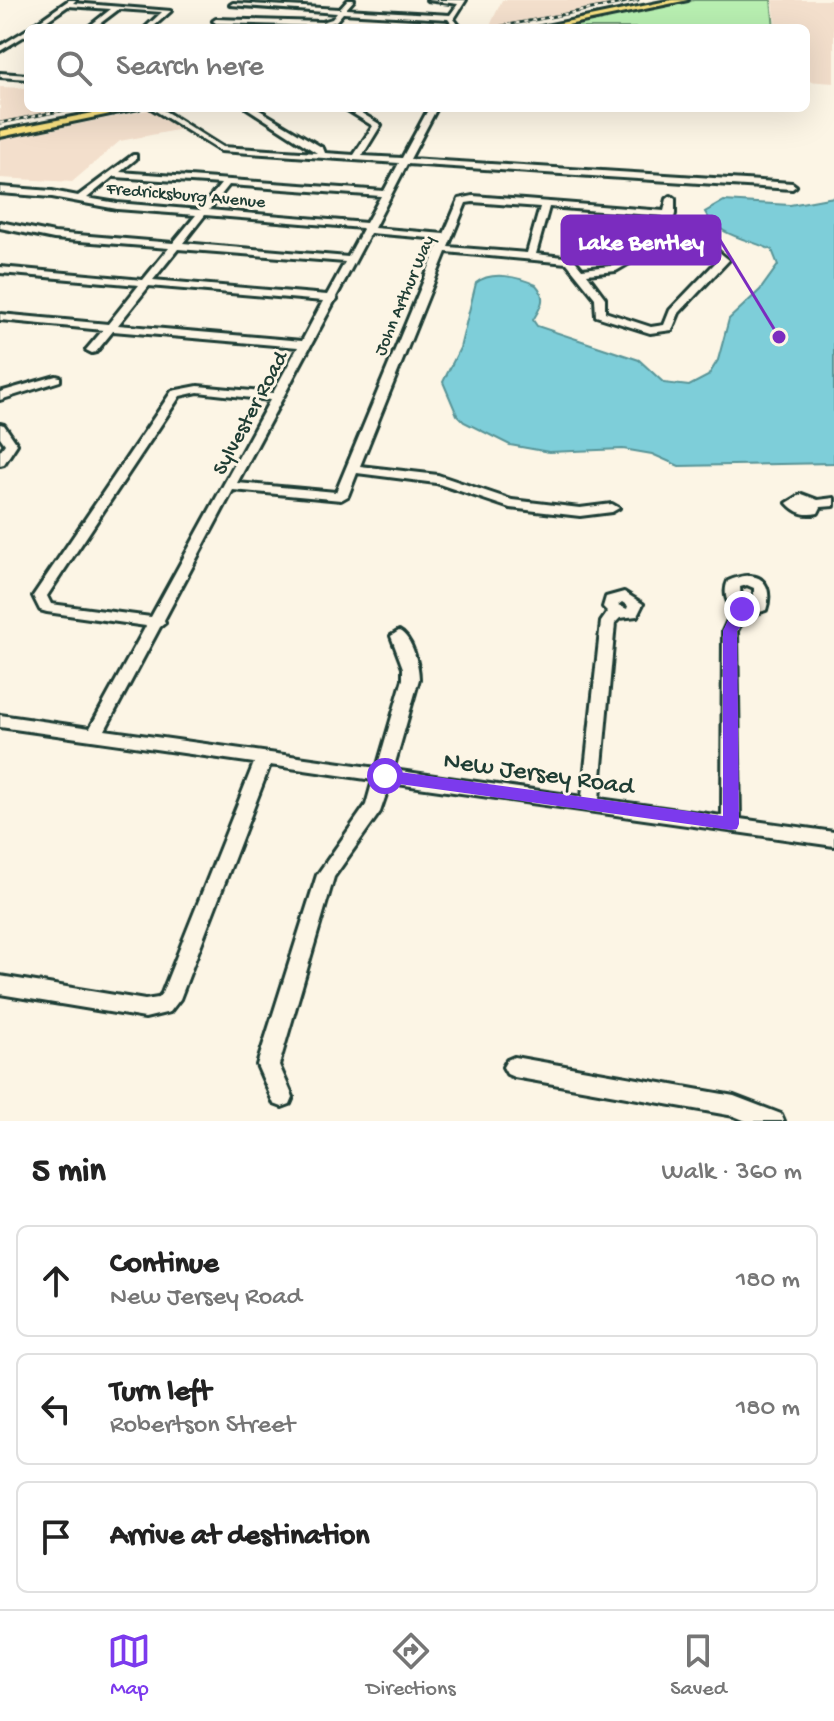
<!DOCTYPE html>
<html lang="en">
<head>
<meta charset="utf-8">
<style>
  :root { --surface:#fff; --page:#f6f6f6; --text:#222; --muted:#767676; --line:#e0e0e0; --accent:#7c3aed }
  body { margin:0; font-family:"Gochi Hand",sans-serif; background:var(--page); color:var(--text) }
  .stop { position:absolute; width:24px; height:24px; margin:-18px; border:6px solid #7c3aed; border-radius:50%; background:#fff }
  .stop.end { background:#7c3aed; border-color:#fff; box-shadow:0 2px 8px #0008 }
  .list { margin:0; padding:0; list-style:none }
  h2 { display:flex; justify-content:space-between; align-items:center; height:104px; margin:0; padding:0 32px; font-size:34px }
  h2 small { font-size:26px; font-weight:400; color:var(--muted) }
  .list li { display:grid; grid-template-columns:52px 1fr auto; gap:24px; align-items:center; box-sizing:border-box; height:112px; margin:0 16px 16px; padding:0 16px; border:2px solid var(--line); border-radius:12px }
  .list b { display:block; font-size:30px; white-space:nowrap }
  .list p { margin:0; font-size:26px; white-space:nowrap; color:var(--muted) }
  .list em { font-size:26px; font-style:normal; color:var(--muted) }
  .icon { flex:none; width:44px; height:44px; fill:none; stroke:currentColor; stroke-width:2; stroke-linecap:round; stroke-linejoin:round }
  .map { position:relative; flex:none; width:834px; height:1121px; overflow:hidden }
  .search { position:absolute; background:var(--surface); box-shadow:0 8px 32px #0002; left:24px; right:24px; top:24px; height:88px; display:flex; align-items:center; gap:20px; box-sizing:border-box; padding:0 28px; border-radius:12px; color:var(--muted); font-size:30px }
  .sheet { height:488px; background:var(--surface) }
  nav { display:flex; justify-content:space-around; align-items:center; box-sizing:border-box; height:112px; border-top:2px solid var(--line); background:var(--surface); font-size:22px; color:var(--muted) }
  nav a { display:grid; justify-items:center; gap:4px }
  nav .on { color:var(--accent) }
  .map>svg:first-child { display:block }
  .built { fill:#f3dfcc }
  .green { fill:#b8efb1; stroke:#6c9672; stroke-width:2 }
  .water { fill:#7eced9; stroke:#589497; stroke-width:2 }
  .lines { fill:none; stroke-linecap:round; stroke-linejoin:round }
  .minor-casing { stroke:#1f3d34; stroke-width:6 }
  .major-casing { stroke:#1f3d34; stroke-width:6 }
  .minor { fill:#fcf5e5; fill-rule:evenodd }
  .major { fill:#f9e181; fill-rule:evenodd }
  .rail-casing { stroke:#1f3d34; stroke-width:3 }
  .rail { stroke:#fcf5e5; stroke-width:2; stroke-dasharray:4; stroke-linecap:butt }
  .route { fill:#7c3aed }
  .labels { text-anchor:middle; stroke-width:6; stroke-linejoin:round; paint-order:stroke }
  .far-street-label { font-size:18px; fill:#1f3d34; stroke:#fcf5e5 }
  .street-label { font-size:22px; fill:#1f3d34; stroke:#fcf5e5 }
  .near-street-label { font-size:26px; fill:#1f3d34; stroke:#fcf5e5 }
  .leader { fill:none; stroke:#7b2cbf; stroke-width:3 }
  .callout-dot { fill:#7b2cbf; stroke:#fcf5e5; stroke-width:3 }
  .callout { fill:#7b2cbf; stroke:#7b2cbf; stroke-width:3 }
  .callout-label { font-size:24px; text-anchor:middle; font-weight:bold; fill:#fff }
</style>
</head>
<body>
<div class="map">
<svg width="834" height="1121" viewBox="0 0 834 1121">
  <rect width="100%" height="100%" fill="#fcf5e5"/>
  <filter id="ink" filterUnits="userSpaceOnUse"><feTurbulence type="fractalNoise" baseFrequency=".0125" numOctaves="2"/><feDisplacementMap in="SourceGraphic" scale="16" xChannelSelector="R" yChannelSelector="G"/><feConvolveMatrix kernelMatrix="1 2 1 2 8 2 1 2 1" color-interpolation-filters="sRGB"/></filter>
  <g filter="url(#ink)">
    <path class="built" d="M502,0H632L489,28Z
      M773,0H831L834,10V83L806,81V28H776Z
      M0,87L28,88V108H82L0,124Z
      M153,109L182,129L120,141L72,182L0,178V140Z"/>
    <path class="green" d="M694,0H771L774,28H549Z"/>
    <path class="water" d="M834,197V463L679,466L652,454L623,449L549,452L510,445L464,422L457,415L443,382L460,348L476,283C492,270 519,277 536,285C548,298 540,308 533,320L537,326L639,360L664,383L689,386L708,376L718,360L729,319L760,290L778,265L772,250C749,239 717,236 705,212L724,201L790,205Z"/>
    <g class="lines">
      <g class="minor-casing">
        <path id="minor" d="M69,0H76L73,3L171,11L152,28H145L162,12L119,9L94,28H87L111,9L68,6L36,28H29Z
          M348,0H354L346,9L450,15L458,4L427,0H466L454,19L461,28H455L448,19L343,13L336,21L323,26L216,23L213,21L216,19L322,22L332,19L337,13L230,5L233,3L340,9Z
          M28,29V34L0,51V46Z
          M0,73L28,75V79L0,77Z
          M151,108H160L222,147L317,153L247,108H256L323,148L325,153L354,155L373,126L344,108H353L381,125L362,156L402,158L429,108H437L410,159L792,183L796,186L792,189L407,164L374,228L444,234L459,199L473,196L664,211L667,199L671,196L675,199V214L668,238L719,252L729,260L679,313L672,330L650,333L596,316L595,298L567,263L446,252L360,466L438,475L512,500L580,508L612,504L619,508L612,512L580,516L510,508L436,483L357,473L348,496L341,500L233,490L164,620L165,623L160,627L105,730L377,768L403,679V668L391,636L399,631C412,637 419,665 419,679L393,770L582,797L601,622L608,612L603,607L606,597L624,592L643,604L637,616L620,618L615,623L599,799L722,816L723,631L728,620L737,612C726,606 723,591 728,581C734,579 742,575 748,576C769,576 771,595 766,610C754,614 742,618 737,631L740,819L834,832V846L390,783L380,812L334,877L279,1065L293,1097L290,1104L282,1107L274,1104L257,1065L317,875L366,805L373,780L270,765L180,999L170,1012L145,1018L0,994V976L145,1000L158,998L162,993L254,763L0,727V715L90,728L146,626L47,612L40,610L33,596L172,391L198,386L273,393L298,347L113,331L96,352L92,353L86,350L103,330L0,320V314L108,324L139,285L0,273V267L143,280L169,248L54,239L0,228V222L54,233L173,243L196,215L117,209L52,197L0,193V187L52,191L78,196L133,155H136V159L120,172L384,191L399,163L220,151ZM114,176L115,177L221,184L200,210L117,203L87,198ZM229,185L381,196L366,223L209,210ZM473,202L540,207L527,253L448,247L466,203ZM549,207L663,216L659,239L611,266L582,269L573,258L536,254ZM205,215L362,228L363,229L348,257L183,243ZM370,233L441,239L336,492L237,483L334,302L337,299L336,297ZM664,243L713,256L718,260L670,310L664,325L651,327L605,312V298L587,274L616,271ZM178,249L345,262L327,295L153,280ZM149,286L323,301L302,341L118,325ZM198,392L270,400L151,617L51,604L47,596L180,396ZM747,585L754,588V604L748,606L741,600L740,587ZM622,602L628,606L627,609L618,605Z
          M56,376L60,377V381L0,400V392Z
          M0,424L4,425L17,444L4,464L0,465V451L5,444L0,437Z
          M802,494L818,500L834,498V506L821,507L818,513C805,516 796,513 787,503Z
          M514,1057L734,1096L781,1114L784,1121H746L734,1116L514,1077L507,1074L503,1067L507,1060Z"/>
      </g>
      <g class="major-casing">
        <path id="major" d="M672,0H688L553,28H536Z
          M119,108H139L0,137V131Z"/>
      </g>
      <use href="#minor" class="minor"/>
      <use href="#major" class="major"/>
      <g class="rail-casing">
        <path id="rail" d="M492,28L638,0
          M0,123L75,108"/>
      </g>
      <use href="#rail" class="rail"/>
    </g>
  </g>
  <path class="route" d="M742,605L754,611L737,631L739,824L737,829L731,830L385,782L377,776L385,770L723,816V631L728,620L737,612V606Z"/>
  <g class="labels">
    <g class="far-street-label">
      <text transform="translate(186 194) rotate(5)" y="6">Fredricksburg Avenue</text>
      <text transform="translate(403 295) rotate(-67)" y="6">John Arthur Way</text>
    </g>
    <g class="street-label">
      <text transform="translate(248 412) rotate(-62)" y="8">Sylvester Road</text>
    </g>
    <g class="near-street-label">
      <text transform="translate(539 771) rotate(8)" y="9">New Jersey Road</text>
    </g>
  </g>
  <path class="leader" d="M779 337L720 240"/>
  <circle class="callout-dot" cx="779" cy="337" r="8"/>
  <rect class="callout" x="562" y="216" width="158" height="48" rx="8"/>
  <g class="callout-label">
    <text x="641" y="249">Lake Bentley</text>
  </g>
</svg>
<div class="stop" style="left:385px;top:776px"></div>
<div class="stop end" style="left:742px;top:609px"></div>
<div class="search"><svg class="icon" aria-label="search" viewBox="0 0 24 24"><circle cx="10" cy="10" r="6"/><path d="M15 15l6 6"/></svg>Search here</div>
</div>
<section class="sheet">
<h2>5 min<small>Walk · 360 m</small></h2>
<ul class="list">
<li><svg class="icon" aria-label="ahead" viewBox="0 0 24 24"><path d="M12 20V5M6 11l6-6 6 6"/></svg><div><b>Continue</b><p>New Jersey Road</p></div><em>180 m</em></li>
<li><svg class="icon" aria-label="left" viewBox="0 0 24 24"><path d="M17 20v-9H6M10 6l-5 5 5 5"/></svg><div><b>Turn left</b><p>Robertson Street</p></div><em>180 m</em></li>
<li><svg class="icon" aria-label="arrive" viewBox="0 0 24 24"><path d="M6 21V4h12l-3 4 3 4H6"/></svg><div><b>Arrive at destination</b></div></li>
</ul>
</section>
<nav>
<a class="on"><svg class="icon" aria-label="map" viewBox="0 0 24 24"><path d="M3 6l6-2 6 2 6-2v14l-6 2-6-2-6 2zM9 4v14M15 6v14"/></svg>Map</a>
<a><svg class="icon" aria-label="directions" viewBox="0 0 24 24"><path d="M12 3l9 9-9 9-9-9zM9 14v-3h6M13 9l2 2-2 2"/></svg>Directions</a>
<a><svg class="icon" aria-label="saved" viewBox="0 0 24 24"><path d="M7 4h10v16l-5-4-5 4z"/></svg>Saved</a>
</nav>
</body>
</html>
